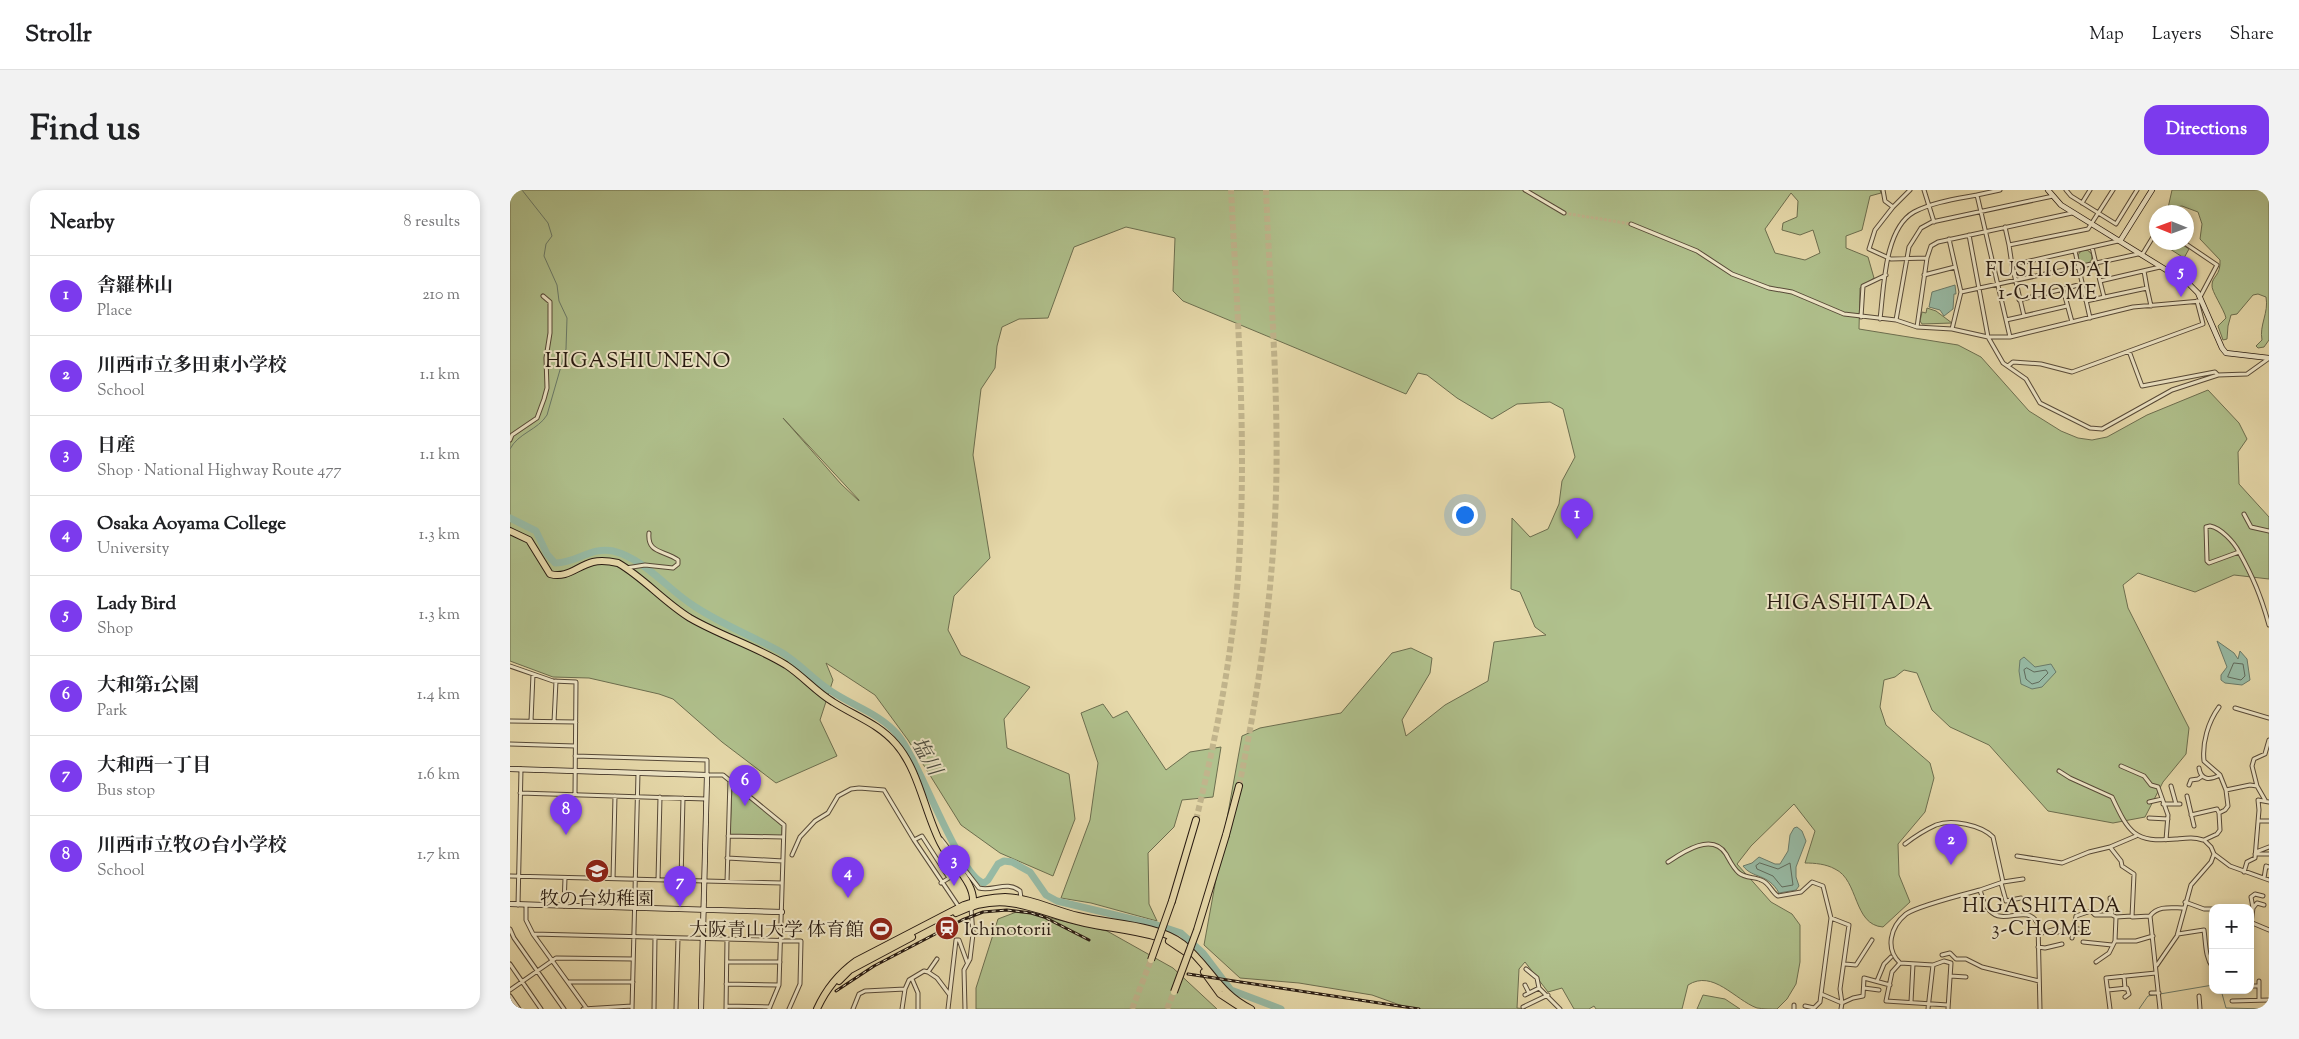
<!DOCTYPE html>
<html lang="en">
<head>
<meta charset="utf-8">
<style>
  :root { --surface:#fff; --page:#f2f2f2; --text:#202124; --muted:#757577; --line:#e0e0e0; --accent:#7c3aed }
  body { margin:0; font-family:"Sorts Mill Goudy","Noto Serif JP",serif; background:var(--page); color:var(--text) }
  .controls { position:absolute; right:15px; bottom:15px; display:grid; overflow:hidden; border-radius:10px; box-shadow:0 2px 8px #0003 }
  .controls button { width:45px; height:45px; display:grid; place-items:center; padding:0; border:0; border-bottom:1px solid var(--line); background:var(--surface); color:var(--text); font:25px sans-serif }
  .compass { position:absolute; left:1639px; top:15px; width:45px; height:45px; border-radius:50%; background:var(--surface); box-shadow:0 2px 8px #0003; rotate:271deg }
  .you { position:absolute; left:954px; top:324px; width:18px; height:18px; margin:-12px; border:4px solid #fff; border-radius:50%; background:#1a73e8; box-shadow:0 0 0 8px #1a73e833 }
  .badge { display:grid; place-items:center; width:32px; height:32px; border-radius:50%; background:var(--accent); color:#fff; font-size:16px; font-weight:700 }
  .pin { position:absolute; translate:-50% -41px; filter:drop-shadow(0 1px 2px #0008) }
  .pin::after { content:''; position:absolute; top:26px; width:18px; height:15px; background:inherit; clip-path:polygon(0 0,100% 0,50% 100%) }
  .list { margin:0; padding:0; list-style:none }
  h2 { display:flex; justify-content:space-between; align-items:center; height:65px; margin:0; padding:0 20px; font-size:21px }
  h2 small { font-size:16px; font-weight:400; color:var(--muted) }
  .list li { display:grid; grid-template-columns:32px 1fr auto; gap:15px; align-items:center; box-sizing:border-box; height:80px; padding:0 20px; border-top:1px solid var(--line) }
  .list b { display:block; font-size:19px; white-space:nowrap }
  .list p { margin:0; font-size:16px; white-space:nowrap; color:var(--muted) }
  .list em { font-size:16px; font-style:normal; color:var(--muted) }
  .map { position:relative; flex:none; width:1759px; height:819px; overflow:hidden; border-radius:15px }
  header { display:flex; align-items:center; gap:30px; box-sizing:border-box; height:70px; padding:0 25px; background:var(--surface); border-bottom:1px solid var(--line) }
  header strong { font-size:24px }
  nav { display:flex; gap:28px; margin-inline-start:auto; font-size:18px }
  .intro { display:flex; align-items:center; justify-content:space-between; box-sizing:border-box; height:120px; padding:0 30px }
  h1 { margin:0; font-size:35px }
  .button { padding:12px 22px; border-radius:15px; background:var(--accent); color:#fff; font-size:18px; font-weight:700 }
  main { display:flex; gap:30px; padding:0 30px }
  aside { flex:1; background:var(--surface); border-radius:15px; box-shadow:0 2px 8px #0003 }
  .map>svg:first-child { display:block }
  .green { fill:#b0c18d; stroke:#6c6e4f; fill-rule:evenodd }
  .water { fill:#97bba6; stroke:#6a7b6a }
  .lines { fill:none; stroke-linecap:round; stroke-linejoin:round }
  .shore { stroke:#5f6a5c; stroke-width:1 }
  .stream { stroke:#6a7b6a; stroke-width:1 }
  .river { stroke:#97bba6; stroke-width:7 }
  .street-tunnel { stroke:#c1b48c; stroke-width:3; stroke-dasharray:3 1.5; stroke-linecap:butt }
  .highway-tunnel { stroke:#c1b48c; stroke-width:6; stroke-dasharray:6 3; stroke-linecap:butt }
  .street-casing { stroke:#574a38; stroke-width:5 }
  .secondary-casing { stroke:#271a11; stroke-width:6 }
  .highway-casing { stroke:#271a11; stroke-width:8 }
  .street { stroke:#efe7c8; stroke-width:3 }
  .secondary { stroke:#efe7c8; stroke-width:4.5 }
  .highway { stroke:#e7daab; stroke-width:6 }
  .rail-casing { stroke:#271a11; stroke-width:3 }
  .rail { stroke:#efe7c8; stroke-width:1; stroke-dasharray:4; stroke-linecap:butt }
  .highway-bridge-casing { stroke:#271a11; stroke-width:8; stroke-linecap:butt }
  .highway-bridge { stroke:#e7daab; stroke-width:6 }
  .labels { text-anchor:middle; stroke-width:4; stroke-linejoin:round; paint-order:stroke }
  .poi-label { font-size:19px; fill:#271a11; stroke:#efe7c8 }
  .neighbourhood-label { font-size:20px; letter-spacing:1px; fill:#271a11; stroke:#efe7c8 }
  .water-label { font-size:20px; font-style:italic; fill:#494a3e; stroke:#efe7c8 }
  .quarter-label { font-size:21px; letter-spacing:1px; fill:#271a11; stroke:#efe7c8 }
</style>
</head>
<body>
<header>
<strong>Strollr</strong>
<nav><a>Map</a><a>Layers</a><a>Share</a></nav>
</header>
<div class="intro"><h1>Find us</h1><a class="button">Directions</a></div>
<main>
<aside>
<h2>Nearby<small>8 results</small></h2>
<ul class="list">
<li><span class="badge">1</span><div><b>舎羅林山</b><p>Place</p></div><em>210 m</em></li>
<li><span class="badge">2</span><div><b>川西市立多田東小学校</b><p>School</p></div><em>1.1 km</em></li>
<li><span class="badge">3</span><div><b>日産</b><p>Shop · National Highway Route 477</p></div><em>1.1 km</em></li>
<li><span class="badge">4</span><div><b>Osaka Aoyama College</b><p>University</p></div><em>1.3 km</em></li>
<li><span class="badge">5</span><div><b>Lady Bird</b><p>Shop</p></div><em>1.3 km</em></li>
<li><span class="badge">6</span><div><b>大和第1公園</b><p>Park</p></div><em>1.4 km</em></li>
<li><span class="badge">7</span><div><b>大和西一丁目</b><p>Bus stop</p></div><em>1.6 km</em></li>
<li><span class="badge">8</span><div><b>川西市立牧の台小学校</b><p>School</p></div><em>1.7 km</em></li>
</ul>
</aside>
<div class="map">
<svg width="1759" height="819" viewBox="0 0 1759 819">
  <rect width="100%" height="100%" fill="#e7daab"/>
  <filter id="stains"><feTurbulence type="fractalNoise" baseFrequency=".004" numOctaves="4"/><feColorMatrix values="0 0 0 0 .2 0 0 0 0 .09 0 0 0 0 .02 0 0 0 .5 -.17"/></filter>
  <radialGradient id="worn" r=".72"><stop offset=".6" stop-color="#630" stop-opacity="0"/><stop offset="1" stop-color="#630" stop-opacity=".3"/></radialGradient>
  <path class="green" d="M0,0H1370L1371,3L1360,6L1352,40L1336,46V58L1358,67L1364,88L1350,98L1349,139L1448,155L1471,167L1519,221L1551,241L1568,248L1582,250L1597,247L1637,225L1698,200L1729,233L1737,249L1728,262L1729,294L1759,327V389L1724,385L1685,402L1628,383L1613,395L1618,418L1679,538L1676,564L1653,592L1635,627L1603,633L1538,621L1479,555L1440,537L1422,520L1407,483L1394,480L1385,487L1374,490L1370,517L1376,535L1420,573L1424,588L1415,622L1388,654L1389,685L1400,712L1373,737C1343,735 1349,690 1325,679C1316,674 1305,673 1295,673L1305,641L1284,614L1241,656L1227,674L1261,712L1282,724L1290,735V772L1286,794L1277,809L1267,819C1261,819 1253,819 1247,818C1225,810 1203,779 1178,795L1172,819H1086L1084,816L1079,819H1064L1052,798L1038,802L1015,772L1009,779L1007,818L1016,819H901L862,805L789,793L730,788L694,755L732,546L750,538L831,523L882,463L901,458L922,468L920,483L892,530L896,546L935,515L978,491L984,452L1036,445L1025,437L1010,402L1001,399L1002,328L1020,347L1038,339L1049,314L1052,291L1065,267L1053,219L1040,212L1007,214L982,229L947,208L917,185L908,183L896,204L673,111L663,101L665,48L616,37L564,57L538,128L509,129L492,137L487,156L485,178L471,199L463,265L480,368L444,406L438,440L451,465L520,497L494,529L497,558L559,584L565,629L543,686L490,663L451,635L398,550L365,505L316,473L323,490L310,530L327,566L266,593L212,552L163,509L149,504L79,488L43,487L0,471ZM1281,3L1288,11L1287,27L1273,33L1272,40L1290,45L1303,40L1310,63L1295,70L1265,63L1255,39ZM273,228L349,310V311L331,294Z
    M1662,0H1759V150L1754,157L1748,158L1746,156L1752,150C1749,135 1759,123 1756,107L1748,104L1743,105L1727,124L1721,125L1718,136L1717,149L1713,150L1708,136L1716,128C1714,119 1701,101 1702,95C1702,86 1711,86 1710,70L1690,49L1692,34L1688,22L1672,16L1658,18Z
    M1664,53H1670L1679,59L1674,68L1660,59Z
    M1568 67a7 7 0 1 1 14 0a7 7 0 1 1-14 0Z
    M1417,118L1426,121L1442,133L1412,134L1410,131L1412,122L1416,123Z
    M593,514L603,528L617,521L656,580L680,562L711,557L703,607L672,610L664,637L638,663L639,714L647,731L581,713L551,708L580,630L588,573L571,523Z
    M224,595L272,636V646L220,645L222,596Z
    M509,721L597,741L663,778L707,819H466V798L488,729Z
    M1193,805L1215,809L1230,819H1187Z"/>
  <path class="water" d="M1445,95L1446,104H1444L1443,119L1434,126L1430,120L1419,117L1422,102Z
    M1707,451L1724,463L1728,469L1730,461L1737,469L1740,490L1732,495L1715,493L1711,490V485L1717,477Z
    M1514,467L1525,477L1541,474L1546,482L1532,497L1522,499L1511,494L1509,481L1510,470Z
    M1287,637L1292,641L1296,651L1286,677V687L1289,696L1286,700L1269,703C1258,683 1243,689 1233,676L1242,673L1249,667L1265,674H1270L1278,661L1280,645L1284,638Z"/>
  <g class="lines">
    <path class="shore" d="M1724,473L1733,474L1735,486L1731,490L1718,487Z
      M1517,478L1524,482L1536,480L1538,483L1529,492L1522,494L1516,489L1514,480Z
      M1250,673L1268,679L1280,673L1283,695L1272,697L1263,686L1247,679L1246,676Z"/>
    <path class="stream" d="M0,259C8,243 28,240 37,225L56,159L57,128L49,111L47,95L34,66L36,54L42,46L38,33L12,0
      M1711,800L1716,818L1759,819
      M1629,819L1638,806L1703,795"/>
    <path class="river" d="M0,328L26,341L37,364L45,373C65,374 82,356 103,361C135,369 157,399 184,416C211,434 242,446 271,462C288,472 302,488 318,499C340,515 370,523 388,545C409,570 450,688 474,693L478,690L488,674L494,671L502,672L520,682L536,705L547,711L647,735L671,743L693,763L721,800L771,819"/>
    <path class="street-tunnel" d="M1054,23L1121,34"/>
    <path class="highway-tunnel" d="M729,596C749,500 763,402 766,303C769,202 760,101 756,0
      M686,630C708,540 726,447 730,354C736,236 727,118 721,0
      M622,819L641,770
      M657,819L664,802"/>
    <g class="street-casing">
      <path id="street" d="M1015,0L1054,23
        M1373,0L1375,11L1383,17
        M1400,0L1383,17L1365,40L1359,59L1381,69L1417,68
        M1414,0L1424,32
        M1490,0L1467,5L1500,147
        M1556,0L1561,6L1606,34L1627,0
        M1603,0L1578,39L1499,55L1502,75L1608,51
        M1572,13L1580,0
        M1121,34L1187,61L1222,84L1259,98L1282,102L1334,124L1386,130L1407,137L1442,139L1478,147L1493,173L1516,189L1530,213L1580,238L1592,239L1662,200L1708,185L1737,184L1758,169
        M1495,37L1499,55
        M1459,45L1478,147H1500L1623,117L1691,111
        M1439,49L1451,102
        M1673,52L1707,75L1690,107
        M1582,57L1590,91L1650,77
        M1565,61L1580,128
        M1632,65L1646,42
        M1634,81L1637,98
        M1414,85L1445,77
        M1590,91L1594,107
        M1509,110L1553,99
        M1576,111L1637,98L1641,116
        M1514,126L1557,116
        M1351,127L1353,96L1376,85
        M1370,129C1374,98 1374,39 1404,22C1423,12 1446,9 1467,5
        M1386,130L1399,57L1411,38L1422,32L1543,6
        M1496,130L1514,126L1502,75
        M1562,132L1553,99L1572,94
        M1407,137L1417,68L1421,56L1428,52L1562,23
        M1442,139L1451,102L1628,64
        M1619,161L1632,196L1705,182L1708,185
        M1498,176L1503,172L1531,174L1562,182L1693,134L1687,111
        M0,250L2,245L27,228L34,209L37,198L36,168L40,143V112L33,106
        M1734,324L1741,337L1759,341
        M1700,336C1711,338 1724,352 1729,362L1699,373L1697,371L1696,337Z
        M1729,362C1743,387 1751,406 1759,435
        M116,378L135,375L163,378L168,374V370C155,360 137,364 139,343
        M0,476L43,491L66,492L65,604
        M1725,518L1759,528
        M0,531L66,532
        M21,531L23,484
        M44,532L46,491
        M0,554L65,556
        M65,566L197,570V585H213L274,635L269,795L259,819
        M1611,576L1634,586L1641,595L1648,597L1658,625L1656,650
        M1689,578C1691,591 1700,590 1710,585
        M1549,581L1560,588L1602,607C1619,643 1624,653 1666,649C1677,648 1683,647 1693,650
        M1679,595L1681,590L1688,589L1691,587
        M1661,596L1666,614
        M1747,596L1742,576L1744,569L1755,564L1759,550
        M1716,600L1740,595L1747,596L1755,610
        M10,603L196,609
        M1677,606L1684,636
        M1639,612L1652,609
        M1653,614H1670
        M1681,625L1707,619L1709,623
        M1639,628L1658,629
        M1748,631H1759
        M218,646L273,647
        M431,649L469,698C483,702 497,690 510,701L511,708
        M1395,654C1404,647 1415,640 1426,635C1442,629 1471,635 1483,647L1493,692L1470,700
        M1600,657L1626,646
        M1746,662L1759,657
        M1704,664L1701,657L1694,650L1707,644L1710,640L1709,623L1715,620L1718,616L1716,600L1710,585L1694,571C1692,553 1698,532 1709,517
        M1745,664H1759
        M282,665L290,647L305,631L318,623L328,606L341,599L349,598L374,600L404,650
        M1507,666L1552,673L1579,662L1600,657L1611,671L1612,676L1624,684L1622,727L1640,726C1648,715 1662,718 1674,718
        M217,668L273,671
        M1158,672C1173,662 1202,642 1216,664C1220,671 1223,678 1229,683C1235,688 1245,687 1251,690C1260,693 1261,702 1268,706L1291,702L1302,692L1313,696L1321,728L1311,804L1332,813
        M1734,682L1737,672L1745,668L1749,620L1748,610L1759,612
        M0,686L272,693
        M439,688L450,682
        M1754,688L1756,676L1759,677
        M103,689L105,606
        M148,690L150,607
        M171,691L173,608
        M217,692L220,590
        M1493,692L1513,689
        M431,693L439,688L412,646L404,650L449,717
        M1491,693L1496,711L1511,708
        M1600,708L1602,725
        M1675,712L1694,719H1703
        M8,715L11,579
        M16,715V730L23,744L77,819
        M54,716L55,688
        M1743,718L1747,713L1754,715
        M1640,726L1650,819
        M1321,728L1339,735L1330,799L1332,813L1331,819
        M1740,732L1759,740
        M1741,733L1743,718L1741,707L1745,704L1753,706
        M1562,738L1575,740
        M0,739L4,748L54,819
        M23,744L291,751L290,794L279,819
        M1528,744L1546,739L1548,742L1555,739L1562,740
        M1668,744L1694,740C1696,754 1695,767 1703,778
        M1562,748L1566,726L1581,721L1585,725H1602L1606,727
        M1605,751H1626L1643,746
        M1573,752L1602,755
        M1528,757L1535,758L1552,754
        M1432,765L1440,763L1446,769H1456L1472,777L1529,791
        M217,772H270
        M1586,772L1599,763L1605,751L1606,727L1622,726
        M1390,773L1382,782L1376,811L1438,815
        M0,774L31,819
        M1335,774L1346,775L1362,750
        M1423,775L1434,771L1441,773L1438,819
        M1647,775L1667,746L1681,695L1701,672L1704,664L1720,676L1759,690
        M1016,779L1027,788L1029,798L1050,819
        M418,782L427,788L439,804
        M1440,786L1456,787
        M1614,786L1615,799
        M402,789L408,803V819
        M1367,791L1374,774L1381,767
        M1749,791V810
        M59,792H123
        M216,794L269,795
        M1015,795L1019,803
        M1740,796H1749
        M1354,798L1369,800
        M0,800L46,768L123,769
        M1598,800L1617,798L1619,804L1615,807
        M1641,803H1649
        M1015,805L1029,798
        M0,806L9,819
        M1689,806L1690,819
        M1722,811L1759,810
        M1401,812L1403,774
        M1332,813L1343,808L1353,806L1354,788L1380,795
        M216,816L260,817
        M1295,816L1304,818L1310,812L1311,804
        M1013,817L1038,805
        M73,819L122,816
        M122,819L128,583
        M144,819L145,747
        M166,819L168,748
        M216,819L217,749
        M343,819L349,804L355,801L395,799L399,790L414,781L418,782L427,769
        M392,819L395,799
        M438,819L446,750H449L457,772
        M455,819L454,780L460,769L463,744L461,718
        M1284,819V815
        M1418,819L1423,775L1390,773C1375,759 1380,737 1396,724C1407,716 1455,704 1470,700C1472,706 1474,716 1480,721C1494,736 1518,713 1528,734L1530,819
        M1600,819L1596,788L1646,783"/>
    </g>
    <g class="secondary-casing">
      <path id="secondary" d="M1538,0L1551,15L1679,94L1688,103L1712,158L1716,163L1759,168
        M1610,51L1642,0
        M0,579L197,585L191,819
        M0,714L272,722"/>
    </g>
    <g class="highway-casing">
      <path id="highway" d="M0,341L19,350L40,384C57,389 67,376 83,372C91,370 99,371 108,373C134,388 154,412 180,428C211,446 245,456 276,475C293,486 306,502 323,512C345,526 369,534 386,554C409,580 415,624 431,654C440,673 469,695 462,717
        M716,645L729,596
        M662,711L686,630
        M446,723C498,698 526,723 575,733C599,738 623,740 647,747
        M659,751L677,763
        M694,782L710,804L733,819
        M329,791L340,780L402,747
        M307,819C316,799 328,784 346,771L454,715C467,711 480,707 495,707C521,708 543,720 568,726C599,734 648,734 673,754C700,776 708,803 741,819"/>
    </g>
    <use href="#street" class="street"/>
    <use href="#secondary" class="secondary"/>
    <use href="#highway" class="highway"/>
    <g class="rail-casing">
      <path id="rail" d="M678,784L909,819
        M326,801L364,776L452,730L473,722L497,720L521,723L534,727L579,750"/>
    </g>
    <use href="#rail" class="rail"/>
    <g class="highway-bridge-casing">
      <path id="highway-bridge" d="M641,770L662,711
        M664,802L687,740L716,645"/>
    </g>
    <use href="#highway-bridge" class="highway-bridge"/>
  </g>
  <defs>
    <g id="school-disc" transform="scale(1.25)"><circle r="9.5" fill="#8f2418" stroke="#efe7c8"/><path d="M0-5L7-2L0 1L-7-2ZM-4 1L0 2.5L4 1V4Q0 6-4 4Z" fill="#fff"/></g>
    <g id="station-disc" transform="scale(1.25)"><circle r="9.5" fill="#8f2418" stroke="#efe7c8"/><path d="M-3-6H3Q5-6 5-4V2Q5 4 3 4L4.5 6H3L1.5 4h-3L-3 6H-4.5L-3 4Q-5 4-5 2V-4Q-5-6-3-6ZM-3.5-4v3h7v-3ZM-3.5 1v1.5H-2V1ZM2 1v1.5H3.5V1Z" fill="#fff"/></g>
    <g id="stadium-disc" transform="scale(1.25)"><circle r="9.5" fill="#8f2418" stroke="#efe7c8"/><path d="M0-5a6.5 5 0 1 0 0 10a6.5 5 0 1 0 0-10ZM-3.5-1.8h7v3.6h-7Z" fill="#fff"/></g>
  </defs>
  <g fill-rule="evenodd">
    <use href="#school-disc" x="87" y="681"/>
    <use href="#station-disc" x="437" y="738"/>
    <use href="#stadium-disc" x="371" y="739"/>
  </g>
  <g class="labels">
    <g class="poi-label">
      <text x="87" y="715">牧の台幼稚園</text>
      <text x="454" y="745" text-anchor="start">Ichinotorii</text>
      <text x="354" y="746" text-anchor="end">大阪青山大学 体育館</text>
    </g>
    <g class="neighbourhood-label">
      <text x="1538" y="86">FUSHIODAI<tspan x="1538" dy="23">1-CHOME</tspan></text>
      <text x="1532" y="722">HIGASHITADA<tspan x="1532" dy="23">3-CHOME</tspan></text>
    </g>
    <g class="water-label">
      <text transform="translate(417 566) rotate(60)" y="7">塩川</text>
    </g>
    <g class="quarter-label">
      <text x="128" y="177">HIGASHIUNENO</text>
      <text x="1340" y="419">HIGASHITADA</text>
    </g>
  </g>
  <rect width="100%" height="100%" filter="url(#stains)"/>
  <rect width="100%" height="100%" fill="url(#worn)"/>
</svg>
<div class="controls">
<button>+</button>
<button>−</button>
</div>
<svg class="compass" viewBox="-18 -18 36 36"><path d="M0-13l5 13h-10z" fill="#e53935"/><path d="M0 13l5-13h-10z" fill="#757577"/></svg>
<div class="you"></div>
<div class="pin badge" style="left:1067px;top:349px">1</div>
<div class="pin badge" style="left:1441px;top:675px">2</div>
<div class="pin badge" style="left:444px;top:696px">3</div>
<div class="pin badge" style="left:338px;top:708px">4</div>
<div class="pin badge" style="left:1671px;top:107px">5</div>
<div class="pin badge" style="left:235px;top:616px">6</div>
<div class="pin badge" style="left:170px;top:717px">7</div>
<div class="pin badge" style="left:56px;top:645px">8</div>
</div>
</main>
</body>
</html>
